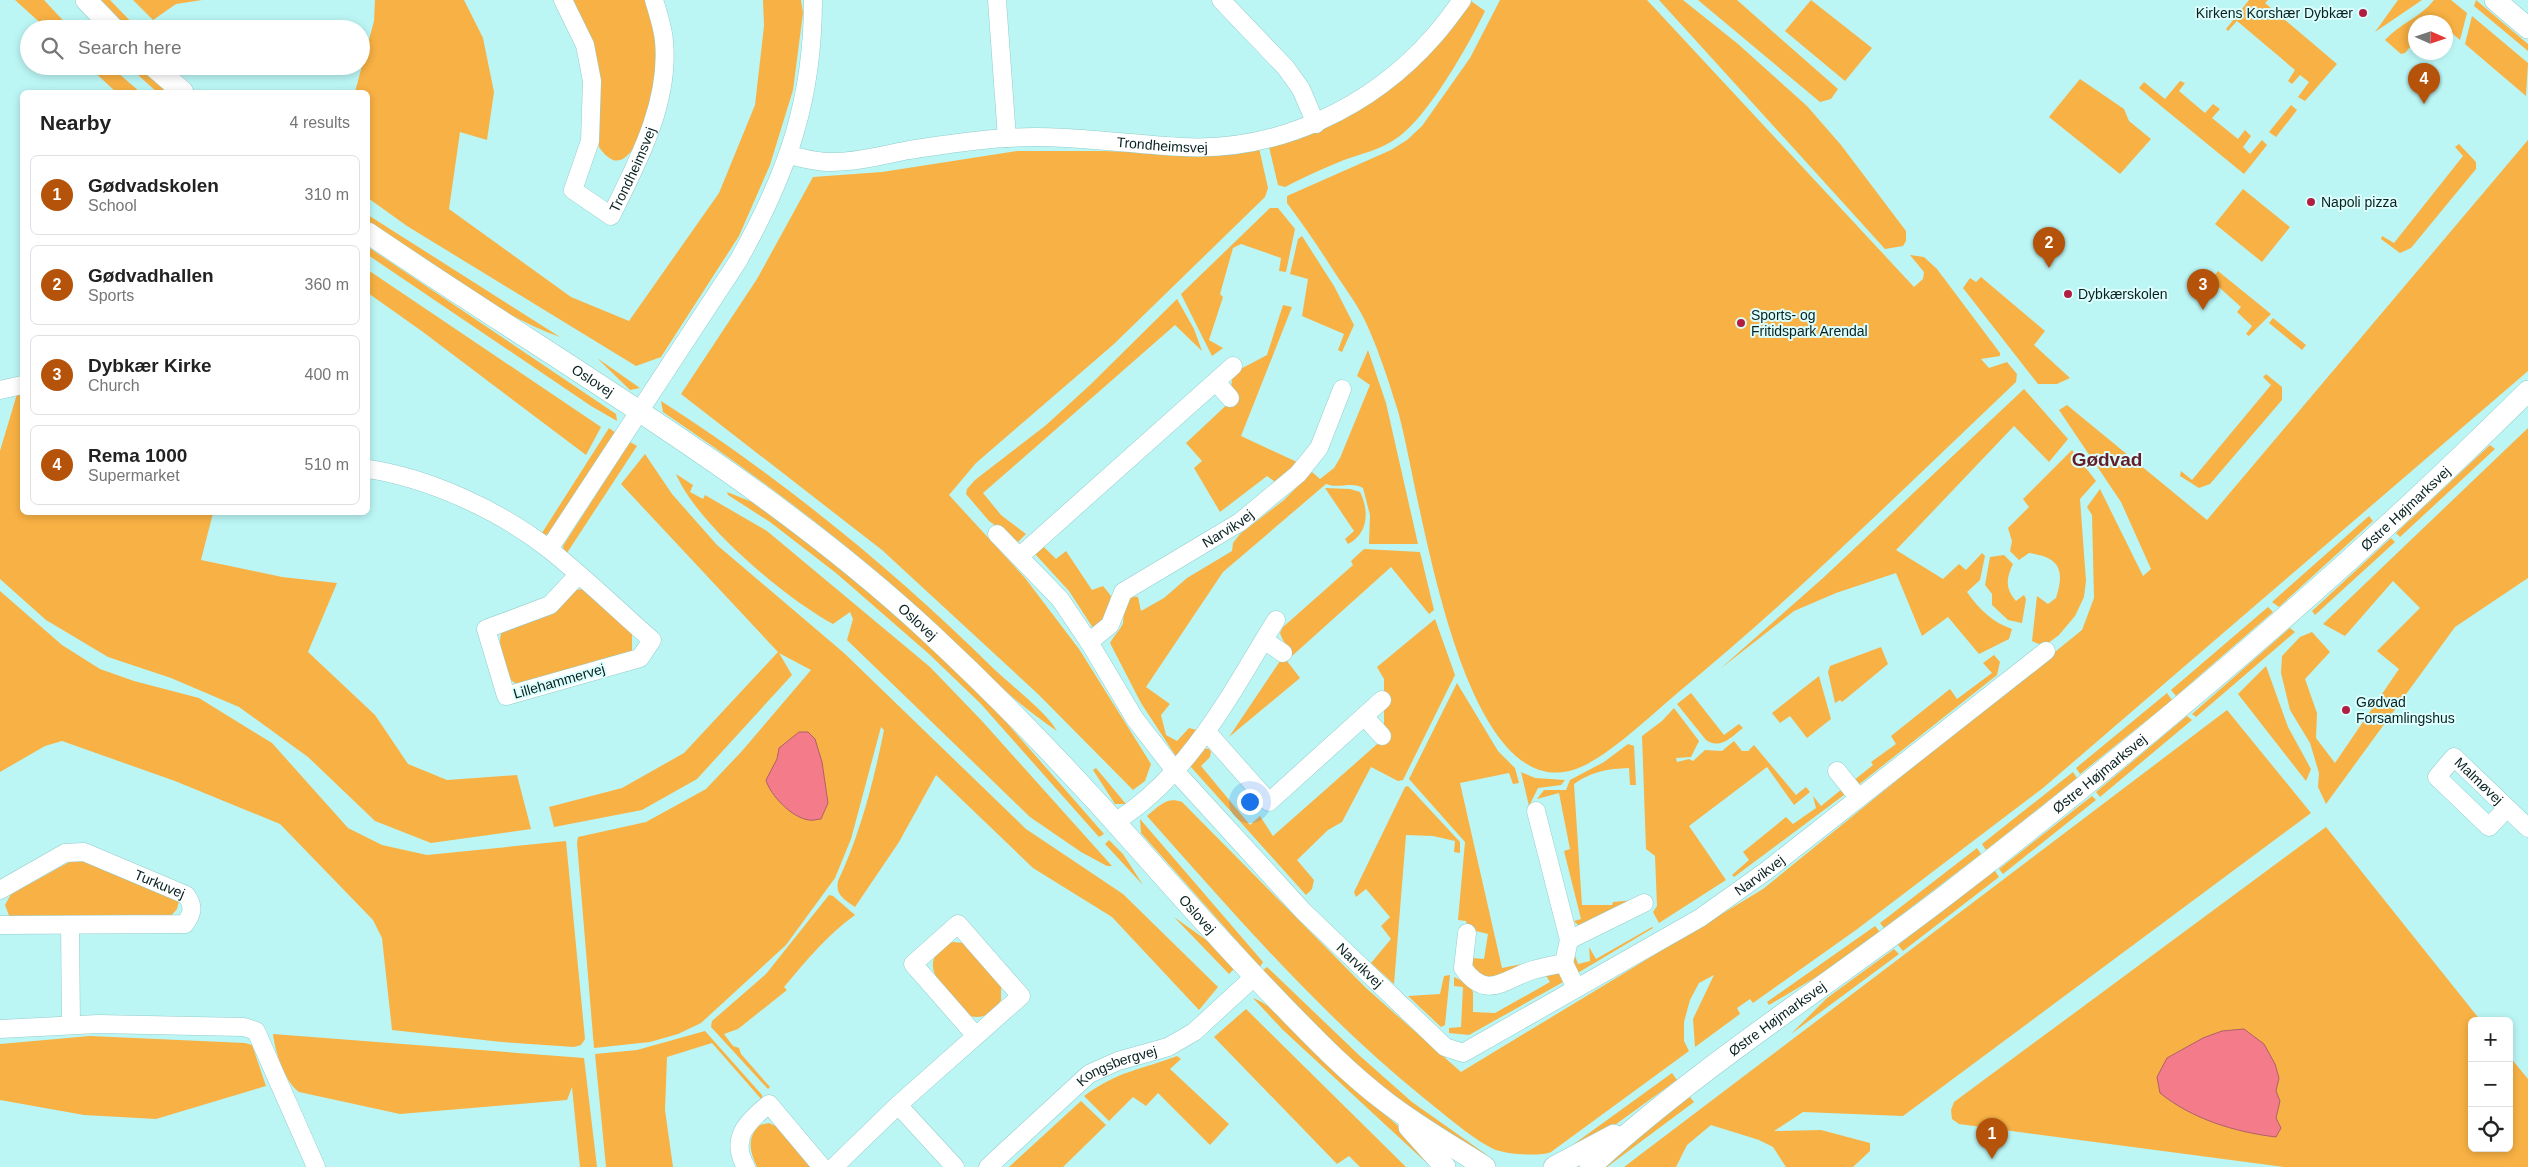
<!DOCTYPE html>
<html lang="en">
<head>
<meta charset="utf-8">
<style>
  :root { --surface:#fff; --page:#f6f6f6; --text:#222; --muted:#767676; --line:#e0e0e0; --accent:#b45309 }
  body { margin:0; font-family:Helvetica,sans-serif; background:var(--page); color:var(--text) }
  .controls { position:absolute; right:15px; bottom:15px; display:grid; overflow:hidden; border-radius:8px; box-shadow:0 2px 8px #0003 }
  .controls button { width:45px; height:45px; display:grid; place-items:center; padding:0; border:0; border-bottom:1px solid var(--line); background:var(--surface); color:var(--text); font:25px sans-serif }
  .compass { position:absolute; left:2408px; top:15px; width:45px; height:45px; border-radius:50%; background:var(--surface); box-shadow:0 2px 8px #0003; rotate:93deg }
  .you { position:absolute; left:1249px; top:801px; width:18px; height:18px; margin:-12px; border:4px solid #fff; border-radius:50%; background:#1a73e8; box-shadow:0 0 0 8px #1a73e833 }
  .badge { display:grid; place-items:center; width:32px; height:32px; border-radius:50%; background:var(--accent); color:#fff; font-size:16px; font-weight:700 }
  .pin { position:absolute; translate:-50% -41px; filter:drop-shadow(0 1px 2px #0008) }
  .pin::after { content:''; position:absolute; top:26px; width:18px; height:15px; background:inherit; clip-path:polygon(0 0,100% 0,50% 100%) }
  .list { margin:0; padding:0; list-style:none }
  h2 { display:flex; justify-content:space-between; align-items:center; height:65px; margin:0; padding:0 20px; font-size:21px }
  h2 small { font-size:16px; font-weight:400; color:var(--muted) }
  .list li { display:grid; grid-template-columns:32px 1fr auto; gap:15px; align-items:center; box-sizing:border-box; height:80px; margin:0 10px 10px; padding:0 10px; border:1px solid var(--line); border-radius:8px }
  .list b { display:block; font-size:19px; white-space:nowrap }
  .list p { margin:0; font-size:16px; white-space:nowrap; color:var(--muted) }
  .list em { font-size:16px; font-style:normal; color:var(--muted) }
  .icon { flex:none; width:28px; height:28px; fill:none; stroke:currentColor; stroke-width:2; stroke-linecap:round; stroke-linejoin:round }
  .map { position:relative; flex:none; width:2528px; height:1167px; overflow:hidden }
  .search { position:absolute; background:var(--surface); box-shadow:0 2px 8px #0003; left:20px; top:20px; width:350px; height:55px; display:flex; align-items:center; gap:12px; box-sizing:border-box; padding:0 18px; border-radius:28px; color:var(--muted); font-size:19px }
  .panel { position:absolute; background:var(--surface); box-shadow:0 2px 8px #0003; left:20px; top:90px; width:350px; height:425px; border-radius:8px }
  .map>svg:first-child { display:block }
  .green { fill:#f8b144 }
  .water { fill:#f47b8a; stroke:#ae606a }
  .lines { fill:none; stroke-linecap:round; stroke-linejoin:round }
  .minor-casing { stroke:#93cccb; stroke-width:19 }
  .tertiary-casing { stroke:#93cccb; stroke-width:22 }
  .minor { stroke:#fff; stroke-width:18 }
  .tertiary { stroke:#fff; stroke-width:21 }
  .poi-dot { fill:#b11e42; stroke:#dcfefd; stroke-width:2 }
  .labels { text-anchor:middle; stroke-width:4; stroke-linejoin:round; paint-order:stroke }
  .poi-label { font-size:14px; fill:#092121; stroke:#dcfefd; text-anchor:start }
  .street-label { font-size:14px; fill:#092121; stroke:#dcfefd }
  .district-label { font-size:19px; font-weight:bold; fill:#631e2a; stroke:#dcfefd }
</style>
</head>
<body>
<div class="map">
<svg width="2528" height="1167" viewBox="0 0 2528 1167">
  <rect width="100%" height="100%" fill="#bbf6f5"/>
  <path class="green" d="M15,0H44L71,29H47Z
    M101,0H110L138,29H129Z
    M133,0H202L176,4L153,20Z
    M375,0H464L483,38L494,92L487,140L460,132L449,209L571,297L629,321L719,193L755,105L764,26L763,0H801L803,13L793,90L770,165L739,236L661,357L636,366L407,226L368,198V92H355L374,21Z
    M571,0H648C656,22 659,45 657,69C655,86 640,168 613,160C608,158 602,152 599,147V87Z
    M1500,0H1647L1914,287L1923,279L1924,272L1910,255L1924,257L1937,269L2000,353V356L1981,359L1989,368L2007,362L2017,374L2016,382C1906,486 1798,594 1681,690C1655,712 1611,754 1581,767C1458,820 1419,477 1397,408C1388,379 1375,339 1361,313C1354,300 1345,288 1337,276C1321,251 1305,227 1287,203V196L1391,150L1407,140L1422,126L1470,58Z
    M1659,0H1683L1738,44L1807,106L1841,145L1906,231V241L1903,246L1885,249Z
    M1698,0H1737L1838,89L1831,99L1820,102Z
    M1811,0L1872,48L1845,81L1785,31Z
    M2249,0H2268L2265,3L2337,64L2305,101L2298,97L2309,82L2300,75L2292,84L2288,81L2295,70L2237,21L2228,31L2226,29Z
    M2398,0H2422L2375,32Z
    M2434,0H2451L2467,13L2460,40L2446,28V22H2416L2415,41L2405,53L2401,54L2385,40C2399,24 2421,17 2434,0Z
    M2476,0L2528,44V51L2474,6Z
    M1471,1L1485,11C1468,46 1428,117 1397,138C1382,149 1361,154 1344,160C1324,168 1304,177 1285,187L1278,185L1269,147C1299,137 1332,127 1358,110C1404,82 1438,43 1471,1Z
    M2472,16L2528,63L2526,96L2465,44Z
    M88,66H110L140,92H116Z
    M128,66H139L168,92H157Z
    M2080,79L2124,109L2129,121L2151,139L2120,174L2049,117Z
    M2180,81L2185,83L2179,91L2205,113L2213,104L2220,109L2212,118L2238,139L2245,130L2251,136L2243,147L2250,154L2262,140L2267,145L2244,174L2139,88L2144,82L2165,99Z
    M2291,105L2297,110L2276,137L2269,132Z
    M2528,140V371L2043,788L1856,930L1753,1003L1750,999L1737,1008L1740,1014L1695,1047L1693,1019L1714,975L1699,983L1690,1000L1684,1022V1041L1689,1051L1551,1152C1539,1157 1508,1154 1496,1150C1476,1142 1443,1113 1425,1099C1321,1015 1235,915 1147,816C1159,806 1167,796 1182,802L1366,988L1461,1072L1763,889L2082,630L2094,598L2092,515L2087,507L2100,489L2143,576L2151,569L2121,502L2059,410L2067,405L2207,520Z
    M2459,144L2476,162V169L2411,248L2400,253L2381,239L2382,236L2394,243L2463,156L2455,147Z
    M1259,148L1268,188L1265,197L1114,344L976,463L949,495L1025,578L1079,649L1151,764L1145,781L1133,790L1039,695L882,550L681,394L757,279L813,177L882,172L1017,151H1104L1209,155Z
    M2243,189L2290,227L2262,262L2215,224Z
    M1270,208H1278L1295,229L1286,272L1279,271L1281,258L1241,244L1233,248L1220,294L1223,297L1209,340L1223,348L1212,356L1181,294Z
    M368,215L560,337C491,312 429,263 368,223Z
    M1302,236L1334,286L1354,325L1342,352L1338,350L1344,334L1302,316L1308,279L1290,274L1298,239Z
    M368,247L616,414L617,421L591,406L368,255Z
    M368,270L601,427L586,455L423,332L368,293Z
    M2218,271L2271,314L2249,336L2246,334L2252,326L2237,312L2241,307L2211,280Z
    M1981,277L2045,331L2034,345L2070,378L2057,384H2038L1963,288L1970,278L1976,282Z
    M1177,299L1194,329L1202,351L1175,325L983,493L1001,515L1026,534L1018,542L989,521L966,494L967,489L975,480L1045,426L1090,385Z
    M1283,305L1292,307L1241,436L1297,462L1278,484L1267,476L1220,512L1194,468L1202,461L1186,443L1235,397L1231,387L1233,373L1267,355Z
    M2273,318L2306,345L2302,350L2269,323Z
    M1368,350L1386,403L1418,544H1369L1370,515L1363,488C1351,481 1339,489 1326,484L1223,572L1146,687L1170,704L1161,715L1166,735L1177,741L1189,728L1197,730L1177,758L1141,703L1110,643C1113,637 1121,629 1123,623C1125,612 1120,595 1138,597L1141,611L1164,598L1187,578L1232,551L1233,543L1240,534L1284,500L1312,472L1320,479L1334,468L1340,458L1370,385L1357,376Z
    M597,358L640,388L630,390Z
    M2266,374L2282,387V400L2210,484L2199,488L2180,476L2181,471L2192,480L2271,385L2263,377Z
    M2024,389L2068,439L2049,462L2014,426L1896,550L1943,579L1959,564L1966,570L1982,553L1985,556L1980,580L1967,592C1978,608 1993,623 2012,629L2009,639L1979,654L1948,617L1922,636L1896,573L1836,593L1794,611L1720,669L1823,578Z
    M22,393V512L213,513L201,560L282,577L337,583L308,652L375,715L408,764L447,780L517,775L531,829L431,843L375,821L308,757L239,707L171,678L108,657L46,620L0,579V451L17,394Z
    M661,401C781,478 894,570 995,670C1011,685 1048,714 1057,731C996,690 945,632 890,583C818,521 741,465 663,412Z
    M609,428L616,433L549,534L540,536Z
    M2528,428V578L2455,627L2326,804L2318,787L2319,773L2310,743L2290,710L2281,673L2282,656L2300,637L2312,632L2330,652L2305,679L2317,713L2316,738L2335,763L2399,669L2377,651L2420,608L2393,581L2345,636L2323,624Z
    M630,442L637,446L565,556L563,546Z
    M2490,445L2495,449L2400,537L2396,533Z
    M2072,450L2096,481L2080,499L2086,581L2084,597L2075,616L2059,635L2047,644L2041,645L2032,641L2037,596L2048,604L2056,598C2065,570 2060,557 2029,553L2019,560L2010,551L2012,541L2008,528L2029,507L2023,499Z
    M645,454L672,494L717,545L844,653L1026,829L1123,894L1218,987L1199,1010L1112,917L1033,868L936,775L899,842L855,907C845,900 835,895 838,881C860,835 874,780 884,730L881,727L851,839L835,878L786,945L701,1023L678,1034L650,1042L594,1048L577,843L578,837L646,822L706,789L742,751L811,670L779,653L792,675L697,779L642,810L554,827L549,807L622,788L684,753L778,652L621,484Z
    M676,474L693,485L690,492L703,499L705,495L767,531L930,667L982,721L1112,866H1107L1081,852L1030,817L847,640L853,619L850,612L833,624C785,598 697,524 676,474Z
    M1325,488L1350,489L1360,492C1369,510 1369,533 1348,544L1345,539L1354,531Z
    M727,492L752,502L843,569L922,638L985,698L1104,834L1099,837L981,704L929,654L836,573L770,522L728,495Z
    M2369,516L2373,521L2279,607L2272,602Z
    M2391,538L2395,542L2315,615L2312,611Z
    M1042,545L1056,559L1066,551L1092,590L1103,586L1111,596L1107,617L1095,631L1069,591L1036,555V550Z
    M1364,549L1420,552L1434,610L1429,614L1391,567L1292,656C1288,647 1283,642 1280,633L1283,627L1353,565L1351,561Z
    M2004,555L2013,564C2006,579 2005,588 2016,601L2024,595L2026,599L2022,623L2008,620L1992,605V594L1985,585L1990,557Z
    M583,589L632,633V652L523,684C520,684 517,684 515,683C505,679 496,641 502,632L555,613L575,590Z
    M0,591L62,645L100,669L134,681L199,698L272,743L348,828L382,845L427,855L566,841L585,1039L581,1045L574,1047L502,1042L392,1030L382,938L373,920L280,824L175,781L62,741L45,746L0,772Z
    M2268,607L2273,612L2176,696L2171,690Z
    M1435,619L1455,675L1403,780L1398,781L1371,767L1342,822L1328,830L1297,860L1314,880L1312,889L1306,895L1190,766L1201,748L1209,749L1211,752L1210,757L1201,766L1250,825L1260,816L1273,836L1384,738V679L1377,667Z
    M2290,628L2295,632L2196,717L2192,714Z
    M1881,647L1888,664L1842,702L1840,700L1835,703L1828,672L1830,666Z
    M1994,655L2000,662L1997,675L1857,786L1853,781L1873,765L1871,762L1896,744L1891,736L1950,689L1957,699L1992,673L1983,663Z
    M1282,658L1287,661L1300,678L1229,737Z
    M2266,666L2288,727L2311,769L2306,781L2238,694Z
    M1819,676L1831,719L1807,738L1790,716L1780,723L1772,713Z
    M1457,683L1498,751L1515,768L1519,783L1513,784L1509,773L1460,783L1502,968L1522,964L1500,976L1485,979L1470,969L1473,958L1484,959L1488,934L1468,929L1466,921L1458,920L1465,842L1409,779Z
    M1691,693L1724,735L1739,724L1743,728C1731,737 1721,750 1706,740L1677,704Z
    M2167,693L2172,700L2080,774L2076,768Z
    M1674,708L1699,741L1691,757L1676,758L1677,762L1689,759L1693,761L1705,750L1722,751L1734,741L1742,751H1748L1754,745L1796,795L1806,787L1810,792L1794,805L1767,767L1689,826L1726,880L1659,923L1653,912L1657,906L1655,856L1646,849L1642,736L1662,721Z
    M2227,710L2311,813L1903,1116L1803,1112L1774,1131L1821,1130L1870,1143V1151L1853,1167H1786L1773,1147L1759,1140L1711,1125L1687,1145L1676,1167H1624Z
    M2187,716L2192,720L2100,797L2096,792Z
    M1628,744L1634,746L1636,785H1630L1629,768C1607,769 1593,771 1574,784L1582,905H1612L1613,902L1635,900L1580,927L1574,921L1581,919L1564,851L1570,849L1559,793L1537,799L1544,790H1566L1570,780L1604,762Z
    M1096,768L1126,804H1115L1093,770Z
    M1521,772L1535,778L1565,780L1561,785L1538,788L1529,806Z
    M2073,772L2077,778L1986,850L1982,844Z
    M1408,786L1460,842V853L1454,852L1455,841L1433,836L1406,835L1394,984L1371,963L1391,939L1381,926L1390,917L1366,889L1356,897L1354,892L1405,787Z
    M1842,789L1844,795L1734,877L1732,875L1749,860L1743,852L1786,817L1793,824L1816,808L1813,796L1821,806Z
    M2092,796L2096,800L2003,874L1999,869Z
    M1140,819L1263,962L1260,967L1141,833Z
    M2326,827L2481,1021H2472V1148H2509V1056L2528,1079V1167H2284L1959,1124L1952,1119L1951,1110L1954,1102Z
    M1109,840L1123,854L1143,885L1105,844Z
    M1977,848L1981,854L1884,928L1880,923Z
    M80,859L179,901L177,909L171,916L10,918L5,905L11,894L73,860Z
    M1995,871L1999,877L1903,951L1898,945Z
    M829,895L833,896L855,915C827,935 806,961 784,987L787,990L738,1029L724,1034L733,1046L739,1048L741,1054L770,1087L768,1089L711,1027L712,1021L766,974Z
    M1174,917L1209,942L1234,969L1229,974Z
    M1875,926L1880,932L1828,970L1769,1005L1767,1002Z
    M1652,927L1653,928L1576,974L1574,968V953L1578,964L1590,961L1589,947L1596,959Z
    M952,942L966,943L1001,985V1000C995,1012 983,1020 970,1016C951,995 908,964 952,942Z
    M1894,949L1899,954L1791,1034L1827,998Z
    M1267,967L1360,1056L1412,1102L1487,1155L1485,1159L1412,1112L1346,1055L1262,971Z
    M1553,972L1559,974L1565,981L1469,1035L1449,1033V1028L1461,1027L1463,987L1454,986V977L1469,984L1473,992V1012L1495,1013L1550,982L1545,974Z
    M1450,975L1445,1025L1441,1027L1408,996L1440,994L1444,976Z
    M1253,998C1276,1006 1299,1038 1318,1056C1359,1093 1403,1127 1440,1167H1431L1283,1030Z
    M1246,1009L1406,1167H1360L1349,1156L1337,1164L1214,1037Z
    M705,1031L762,1095V1100L712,1043L667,1057L665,1110L673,1167H606L595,1054L637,1050Z
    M273,1034L584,1058L597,1167H580L572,1087L567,1100L400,1114L299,1092C284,1081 275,1051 273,1034Z
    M90,1036L245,1043L252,1045L266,1086L156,1119L84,1115L0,1100V1044Z
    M1177,1056L1181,1059L1170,1069L1229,1124L1210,1145L1158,1093L1146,1106L1133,1097L1109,1121L1084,1096C1118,1071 1140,1070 1177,1056Z
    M1672,1073L1677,1080L1601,1135L1549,1162Z
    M1690,1097L1694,1102L1607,1167H1599L1640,1133Z
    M1081,1101L1106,1125L1063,1167H1009Z
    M769,1123L778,1127L810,1167H757C750,1152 746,1138 760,1125Z"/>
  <path class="water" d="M799,732H808L815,739L822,762L828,803L821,819C818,819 812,821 809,820C792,818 770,795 766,780L777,759L779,748Z
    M2244,1029L2264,1044L2275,1064L2279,1078L2276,1091L2280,1101L2276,1118L2281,1128L2276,1137C2235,1132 2192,1119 2160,1093L2157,1077L2167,1058L2203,1038L2222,1031Z"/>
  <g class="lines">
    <g class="minor-casing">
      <g id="minor">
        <path id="s1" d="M563,0L585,45L592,81L590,141L573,190L611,216C637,163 670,103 664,41C663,28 658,13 654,0"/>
        <path d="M997,0L1007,138"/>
        <path d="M1221,0L1286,68L1301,89L1316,124"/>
        <path id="s2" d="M789,155C802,158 817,162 830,162C857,162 883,155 909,150C941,145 973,140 1006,138C1066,134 1124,144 1183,147C1279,152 1372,107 1434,36C1444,25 1453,12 1462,0"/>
        <path d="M1216,382L1230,398"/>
        <path d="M0,390L22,385"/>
        <path d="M368,469C429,478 501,511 550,550C585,578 618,610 652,640L640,658L506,696L486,629L550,605L578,575"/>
        <path id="s3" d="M997,534L1060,599L1089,642L1135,719L1176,772L1303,911L1445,1047L1463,1053L1700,918L1766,871L2046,651"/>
        <path d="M549,549L738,261C787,174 813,101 813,0"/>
        <path d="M1020,556L1233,366"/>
        <path d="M1264,640L1283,653"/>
        <path id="s4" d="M1089,642L1110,625L1123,592L1240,522L1298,474L1319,448L1342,389"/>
        <path d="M1364,716L1382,736"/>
        <path d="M1207,732L1269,802L1382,700"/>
        <path d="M1837,771L1858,797"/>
        <path id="s5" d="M2507,808L2489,827L2437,777L2454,757L2528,828"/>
        <path d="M1536,811L1569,940"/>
        <path d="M1115,822C1190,775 1231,693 1276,620"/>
        <path id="s6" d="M0,890L65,853L84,852L186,895C194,906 193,913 185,924L0,925"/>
        <path d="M70,925L71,1025"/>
        <path d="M1467,933L1463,968C1487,1002 1506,978 1533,970C1543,967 1554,965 1564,963"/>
        <path d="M1576,988L1564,963L1569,940L1644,903"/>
        <path d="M0,1029L98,1024L244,1027L256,1031L316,1167"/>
        <path d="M746,1167C729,1138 748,1121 769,1104L822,1167"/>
        <path d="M834,1167L898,1105"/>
        <path d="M955,1167L898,1105L1021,996L958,924L913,964L976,1036"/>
        <path id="s7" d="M988,1167L1089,1074L1118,1061L1168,1047L1194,1032L1254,977"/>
      </g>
    </g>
    <g class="tertiary-casing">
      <g id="tertiary">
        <path d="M86,0L114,29"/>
        <path d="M2495,0L2528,28"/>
        <path d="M153,66L183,92"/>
        <path id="s8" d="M368,233C558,363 761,476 930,633C1004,702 1074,775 1140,850C1187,903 1234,956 1284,1007C1316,1040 1349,1074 1386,1102C1417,1126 1452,1146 1485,1167"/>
        <path d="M1409,1127L1445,1167"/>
        <path d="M1554,1167L1614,1135"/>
        <path id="s9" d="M1590,1167C1701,1065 1831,984 1950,892C2152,736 2347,571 2528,391"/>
      </g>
    </g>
    <use href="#minor" class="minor"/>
    <use href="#tertiary" class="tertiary"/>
  </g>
  <g class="poi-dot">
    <circle cx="2363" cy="13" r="5"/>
    <circle cx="2311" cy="202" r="5"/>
    <circle cx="2068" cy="294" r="5"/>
    <circle cx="1741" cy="323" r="5"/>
    <circle cx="2346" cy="710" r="5"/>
  </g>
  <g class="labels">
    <g class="poi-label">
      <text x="2353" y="18" text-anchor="end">Kirkens Korshær Dybkær</text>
      <text x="2321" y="207">Napoli pizza</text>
      <text x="2078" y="299">Dybkærskolen</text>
      <text x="1751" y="320">Sports- og<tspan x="1751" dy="16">Fritidspark Arendal</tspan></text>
      <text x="2356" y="707">Gødvad<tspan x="2356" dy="16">Forsamlingshus</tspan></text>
    </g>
    <g class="street-label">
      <text dy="5" stroke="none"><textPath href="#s2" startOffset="376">Trondheimsvej</textPath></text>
      <text dy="5" stroke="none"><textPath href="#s1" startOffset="296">Trondheimsvej</textPath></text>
      <text dy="5" stroke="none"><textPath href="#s8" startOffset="269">Oslovej</textPath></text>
      <text dy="5" stroke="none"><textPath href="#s9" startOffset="1049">Østre Højmarksvej</textPath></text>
      <text dy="5" stroke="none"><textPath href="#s4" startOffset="185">Narvikvej</textPath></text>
      <text dy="5" stroke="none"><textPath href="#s8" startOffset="674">Oslovej</textPath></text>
      <text transform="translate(559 681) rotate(-16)" y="5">Lillehammervej</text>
      <text dy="5" stroke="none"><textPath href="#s9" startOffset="644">Østre Højmarksvej</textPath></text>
      <text dy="5" stroke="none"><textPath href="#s5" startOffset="159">Malmøvej</textPath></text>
      <text dy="5" stroke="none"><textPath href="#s3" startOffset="1049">Narvikvej</textPath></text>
      <text dy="5" stroke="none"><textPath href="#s6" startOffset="176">Turkuvej</textPath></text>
      <text dy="5" stroke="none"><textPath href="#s8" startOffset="1079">Oslovej</textPath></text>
      <text dy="5" stroke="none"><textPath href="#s3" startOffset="566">Narvikvej</textPath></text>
      <text dy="5" stroke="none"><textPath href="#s9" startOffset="239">Østre Højmarksvej</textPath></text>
      <text dy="5" stroke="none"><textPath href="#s7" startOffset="166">Kongsbergvej</textPath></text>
    </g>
    <g class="district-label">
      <text x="2107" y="466">Gødvad</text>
    </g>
  </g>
</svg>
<div class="controls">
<button>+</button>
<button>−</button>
<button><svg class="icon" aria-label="locate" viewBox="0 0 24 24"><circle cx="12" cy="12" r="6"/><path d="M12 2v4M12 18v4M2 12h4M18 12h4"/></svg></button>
</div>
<svg class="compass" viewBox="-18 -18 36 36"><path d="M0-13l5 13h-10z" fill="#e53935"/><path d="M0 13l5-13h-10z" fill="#767676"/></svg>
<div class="you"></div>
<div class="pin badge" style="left:1992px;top:1159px">1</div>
<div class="pin badge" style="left:2049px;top:268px">2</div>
<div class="pin badge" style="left:2203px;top:310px">3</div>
<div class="pin badge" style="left:2424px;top:104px">4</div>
<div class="search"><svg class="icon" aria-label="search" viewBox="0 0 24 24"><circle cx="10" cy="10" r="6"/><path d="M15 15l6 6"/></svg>Search here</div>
<section class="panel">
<h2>Nearby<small>4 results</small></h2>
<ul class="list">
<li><span class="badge">1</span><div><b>Gødvadskolen</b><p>School</p></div><em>310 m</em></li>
<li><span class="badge">2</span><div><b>Gødvadhallen</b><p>Sports</p></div><em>360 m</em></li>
<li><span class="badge">3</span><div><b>Dybkær Kirke</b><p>Church</p></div><em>400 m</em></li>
<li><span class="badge">4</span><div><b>Rema 1000</b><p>Supermarket</p></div><em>510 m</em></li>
</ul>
</section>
</div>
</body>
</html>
